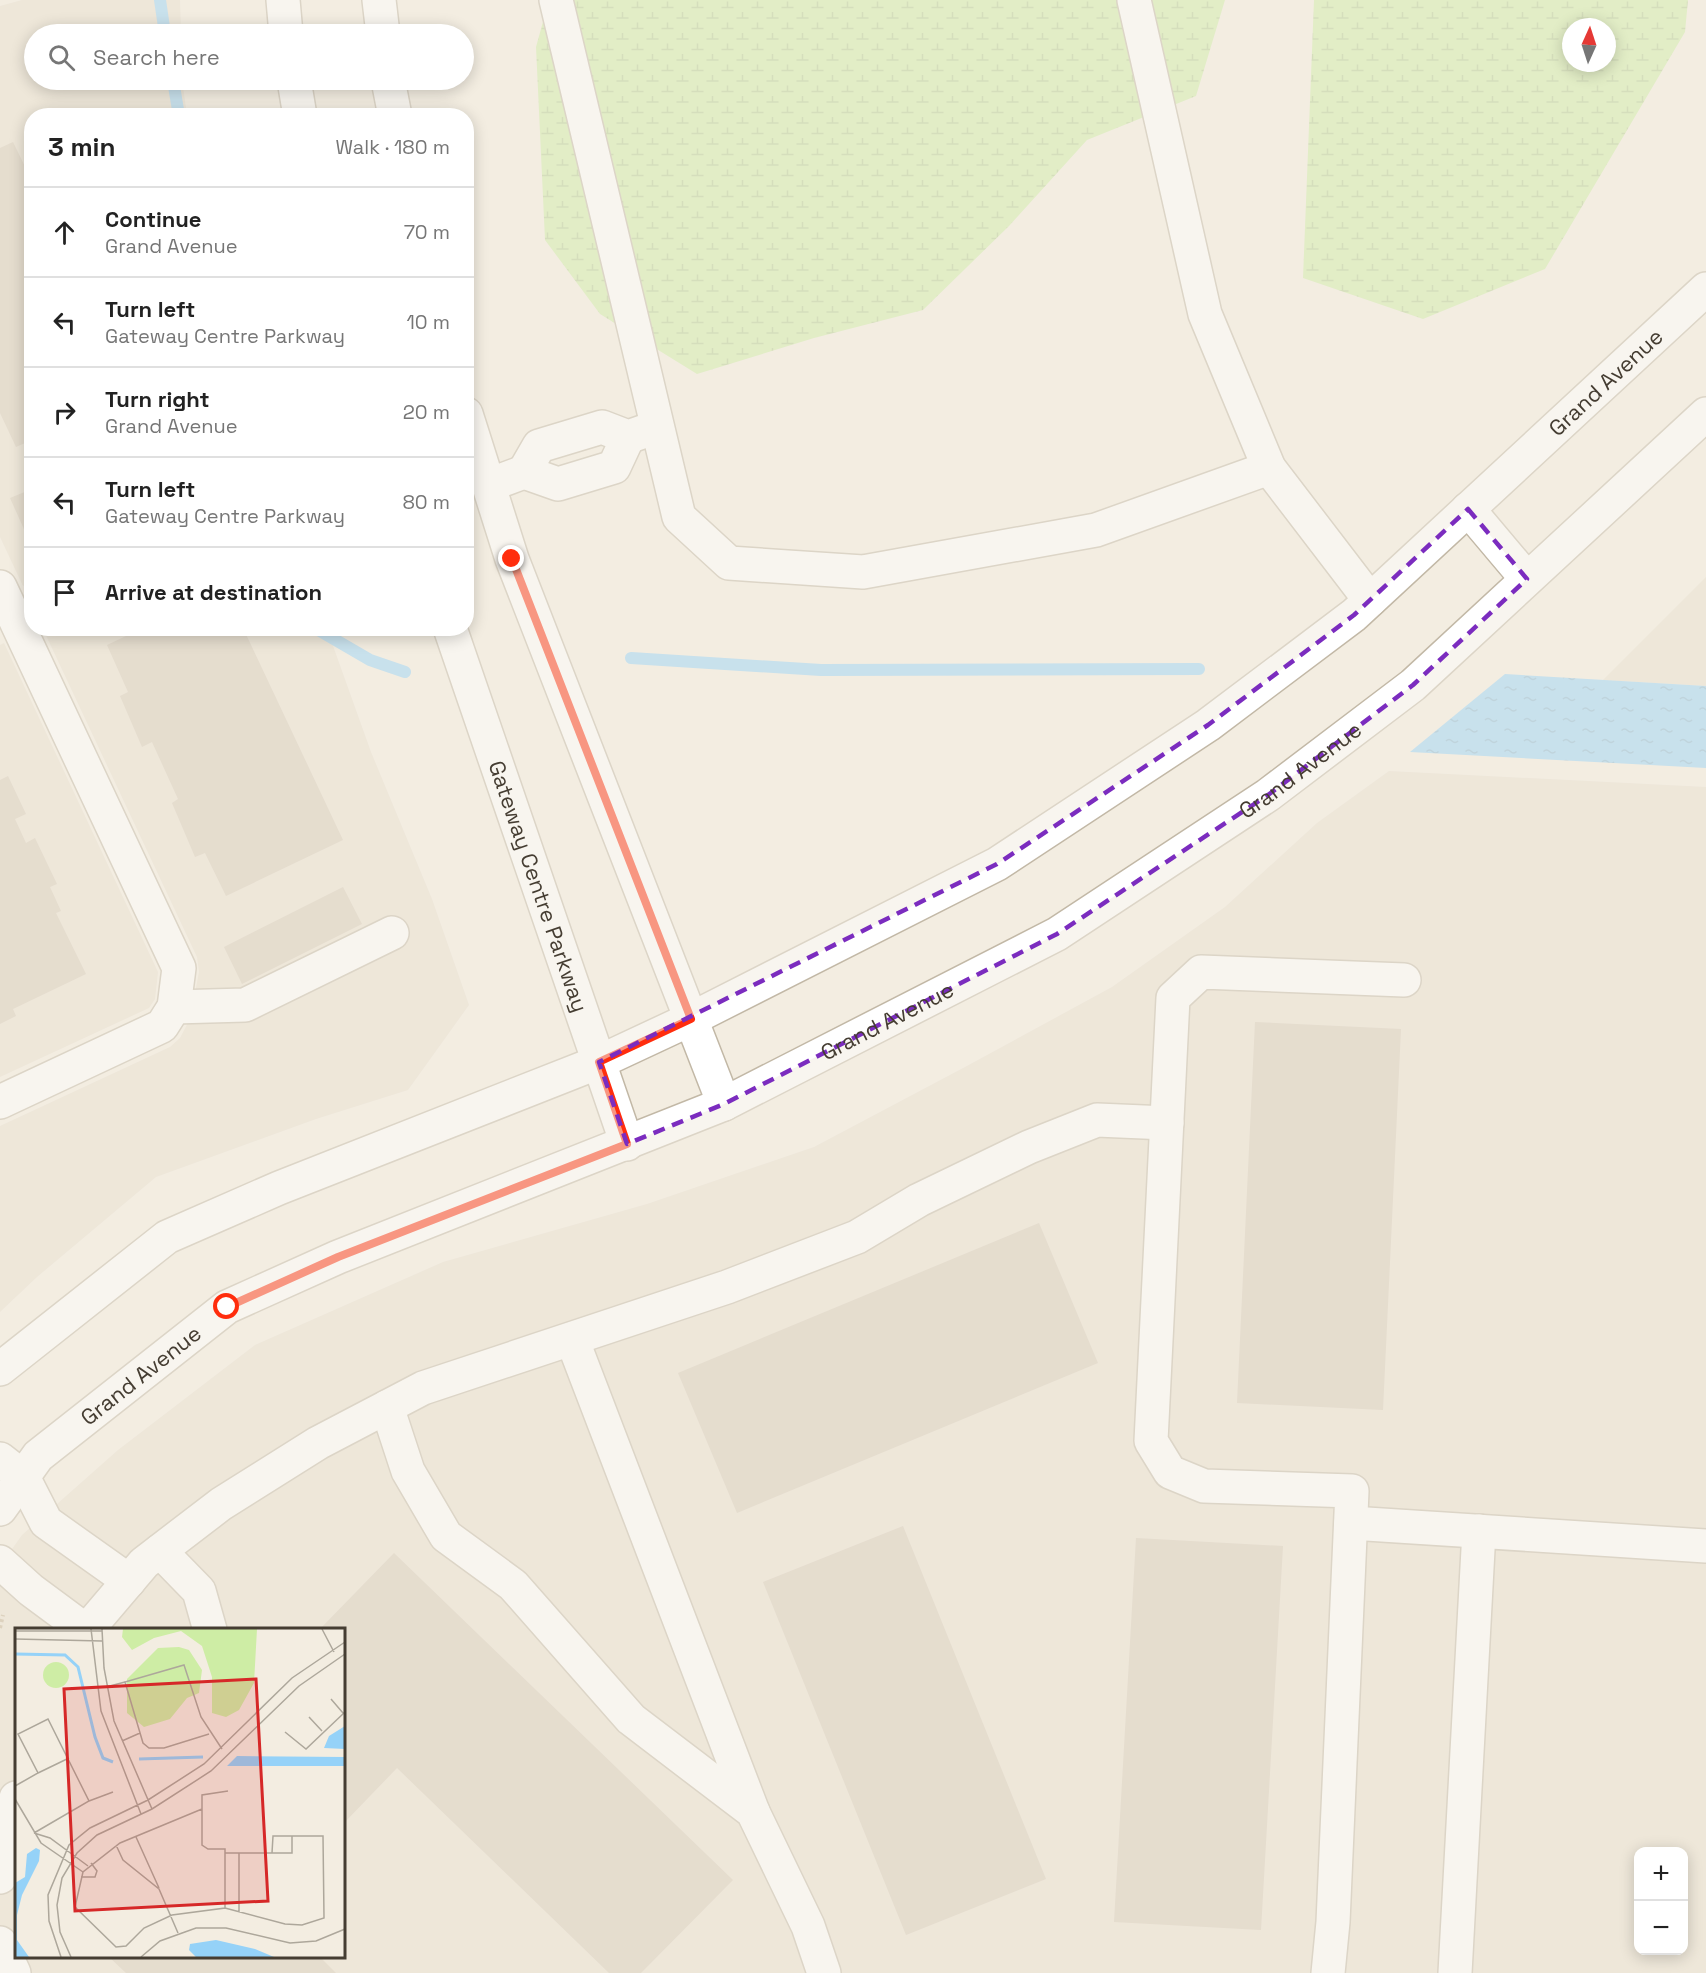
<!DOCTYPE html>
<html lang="en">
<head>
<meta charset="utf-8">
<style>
  :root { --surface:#fff; --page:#f6f6f6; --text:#222; --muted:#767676; --line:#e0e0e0 }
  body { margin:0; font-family:"Space Grotesk",sans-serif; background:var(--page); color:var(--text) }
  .controls { position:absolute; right:18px; bottom:18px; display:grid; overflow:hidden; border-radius:12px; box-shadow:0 3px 15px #0003 }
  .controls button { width:54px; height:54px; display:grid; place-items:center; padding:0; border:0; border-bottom:2px solid var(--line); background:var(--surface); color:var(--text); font:30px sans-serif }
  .compass { position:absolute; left:1562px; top:18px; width:54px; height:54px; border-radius:50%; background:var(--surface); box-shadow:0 3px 15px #0003; rotate:3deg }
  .stop { position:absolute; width:18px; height:18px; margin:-14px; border:4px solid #ff2d0d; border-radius:50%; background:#fff }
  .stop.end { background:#ff2d0d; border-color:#fff; box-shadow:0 2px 6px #0008 }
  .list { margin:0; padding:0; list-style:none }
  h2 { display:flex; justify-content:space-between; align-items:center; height:78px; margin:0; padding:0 24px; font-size:26px }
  h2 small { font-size:20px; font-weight:400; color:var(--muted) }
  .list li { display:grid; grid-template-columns:39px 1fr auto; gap:18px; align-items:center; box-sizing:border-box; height:90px; padding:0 24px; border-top:2px solid var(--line) }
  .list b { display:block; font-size:22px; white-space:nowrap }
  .list p { margin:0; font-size:20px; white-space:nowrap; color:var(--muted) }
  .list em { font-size:20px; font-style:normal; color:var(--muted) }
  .icon { flex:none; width:33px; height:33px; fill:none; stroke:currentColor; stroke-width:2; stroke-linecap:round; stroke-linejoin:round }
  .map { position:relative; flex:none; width:1706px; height:1973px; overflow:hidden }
  .search { position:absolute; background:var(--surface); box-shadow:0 3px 15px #0003; left:24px; top:24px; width:450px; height:66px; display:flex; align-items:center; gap:15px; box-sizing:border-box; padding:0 21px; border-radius:33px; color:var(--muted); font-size:22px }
  .panel { position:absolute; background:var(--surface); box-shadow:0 3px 15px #0003; left:24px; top:108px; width:450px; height:528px; border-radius:24px }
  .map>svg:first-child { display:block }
  .residential { fill:#e8dfcf; fill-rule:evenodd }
  .wetland { fill:url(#wetland-marsh); fill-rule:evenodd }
  .water { fill:url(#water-ripples) }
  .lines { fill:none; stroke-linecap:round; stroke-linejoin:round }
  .stream { stroke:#95d2f8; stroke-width:12 }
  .building { fill:#d5c9b6 }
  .minor-casing { stroke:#c2b8a6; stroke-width:36 }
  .path { stroke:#c3b193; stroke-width:4; stroke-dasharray:3 3; stroke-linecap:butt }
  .minor { stroke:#fff; stroke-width:33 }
  .route { stroke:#ff2d0d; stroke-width:8 }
  .marked { fill:none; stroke:#7b2cbf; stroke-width:4.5; stroke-dasharray:12 8; stroke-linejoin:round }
  .labels { text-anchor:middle; stroke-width:6; stroke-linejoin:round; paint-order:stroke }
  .street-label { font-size:22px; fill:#453d32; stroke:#fff }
  .inset-river { fill:none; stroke:#95d2f8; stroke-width:3 }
  .inset-road { fill:none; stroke:#ada79b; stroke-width:1.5 }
  .view { fill:#d62828; fill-opacity:0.15; stroke:#d62828; stroke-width:3 }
  .inset-edge { fill:none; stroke:#453d32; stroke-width:3 }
</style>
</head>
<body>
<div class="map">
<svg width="1706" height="1973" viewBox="0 0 1706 1973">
  <defs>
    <pattern id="wetland-marsh" width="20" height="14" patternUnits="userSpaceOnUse" patternTransform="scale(1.5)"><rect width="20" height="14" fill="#ceeda5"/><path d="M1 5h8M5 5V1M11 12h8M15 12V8" fill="none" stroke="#b2cc8e"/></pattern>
    <pattern id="water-ripples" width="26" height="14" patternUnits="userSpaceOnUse" patternTransform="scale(1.5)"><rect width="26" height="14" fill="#95d2f8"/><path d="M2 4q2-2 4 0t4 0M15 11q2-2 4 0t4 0" fill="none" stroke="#82b5d5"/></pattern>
  </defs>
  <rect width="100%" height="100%" fill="#f3ede1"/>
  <path class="residential" d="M22,0H180L181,34H34V80H182L187,115L32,116L31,604L25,585L23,586L0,537V6Z
    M1706,577V686L1603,680Z
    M43,629H327L371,752L432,899L469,1005L408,1090L316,1119L156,1177L37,1277L0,1312V1126L170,1047L180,1038L190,1019L199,972L197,957Z
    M4,643L158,972L155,999L149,1008L0,1077V645Z
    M1389,771L1706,787V1973H0V1566L22,1535L118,1450L255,1345L443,1262L647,1204L814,1147L965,1067L1112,987L1225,907L1317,823ZM16,1630H344V1956H16ZM1638,1852H1684V1950H1638Z"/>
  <path class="wetland" d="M549,0H1225L1196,96L1087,140L1009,226L923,310L814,338L697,374L600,314L545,240L536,47Z
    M1314,0H1688L1685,32L1545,269L1423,319L1303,278ZM1571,27H1607V63H1571Z"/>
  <path class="water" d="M1505,674L1706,686V768L1410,752Z"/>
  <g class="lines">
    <path class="stream" d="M160,0L165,34
      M173,80L179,116
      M315,628L370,660L405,672
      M631,658L821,670L1199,669"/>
  </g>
  <path class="building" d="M13,142L32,181V440L16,447L0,413V148Z
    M32,489V547L10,498Z
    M143,628H243L343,840L226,896L205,853L195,857L172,803L178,799L152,742L142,747L120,696L128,692L107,645Z
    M8,776L26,814L15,819L26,843L35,838L57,884L50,887L61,911L56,913L86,974L13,1009L16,1016L0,1024V780Z
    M343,887L362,924L242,984L224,947Z
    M1255,1022L1401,1029L1383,1410L1237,1403Z
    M1039,1223L1098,1363L737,1513L678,1373Z
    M903,1526L1046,1879L906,1935L763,1582Z
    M1136,1538L1283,1546L1261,1930L1114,1922Z
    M394,1553L733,1880L641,1973H609L397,1768L344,1823V1630H319Z
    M108,1956H319L336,1973H126Z"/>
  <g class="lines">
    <g class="minor-casing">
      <g id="minor">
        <path d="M283,0L286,34"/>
        <path d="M379,0L383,34"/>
        <path d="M556,0L679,517L729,563L863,572L1096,530L1269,468"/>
        <path d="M1134,0L1205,314L1269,468L1370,600"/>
        <path d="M294,80L300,116"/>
        <path d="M388,80L395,116"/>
        <path d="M466,414L512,559L724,1104"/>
        <path d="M524,472L539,446L602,427L628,437L648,430"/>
        <path d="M489,485L524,472L558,484L614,467L628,437"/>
        <path d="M1468,509L1527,579"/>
        <path d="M0,587L179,968L174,1007L162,1026L0,1102"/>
        <path id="s1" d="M450,628L627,1144"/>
        <path d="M174,1007L245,1005L392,933"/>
        <path d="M572,1339L753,1812"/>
        <path id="s2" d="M0,1369L167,1237L279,1188L599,1062L691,1019L997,864L1208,725L1354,615L1706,289"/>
        <path d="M387,1407L408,1471L446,1536L513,1585L631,1719L753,1812L808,1926L824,1973"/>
        <path d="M0,1459L23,1477L46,1522L129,1581"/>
        <path id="s3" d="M0,1509L38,1456L227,1307L338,1257L724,1104L1057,934L1268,795L1413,685L1706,414"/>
        <path d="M1351,1523L1706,1546"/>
        <path d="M160,1551L199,1591L210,1630"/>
        <path d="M0,1562L31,1590L85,1630"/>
        <path d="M87,1630L144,1563L221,1504L318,1443L423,1388L727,1287L857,1237L919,1200L1029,1147L1097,1120L1167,1123"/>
        <path d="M0,1877L16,1798"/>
        <path d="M0,1943L14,1973"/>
        <path d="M1328,1973L1333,1922L1352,1491L1204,1486L1170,1472L1151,1441L1173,998L1201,972L1404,980"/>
        <path d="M1455,1973L1479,1531"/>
      </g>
    </g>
    <path class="path" d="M0,1628L3,1615"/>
    <use href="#minor" class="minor"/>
  </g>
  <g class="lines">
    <path class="route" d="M227,1307L338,1257L627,1144L599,1062L691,1019L512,559"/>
  </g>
  <path d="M0 0H1706V1973H0ZM1468,509L1527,579L1413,685L1268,795L1057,934L724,1104L627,1144L599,1062L997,864L1208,725L1354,615Z" fill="#f3ede1" fill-opacity=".55" fill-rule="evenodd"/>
  <path class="marked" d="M1468,509L1527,579L1413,685L1268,795L1057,934L724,1104L627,1144L599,1062L997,864L1208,725L1354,615Z"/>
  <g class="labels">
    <g class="street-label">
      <text dy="8" stroke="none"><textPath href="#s2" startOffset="1902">Grand Avenue</textPath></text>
      <text dy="8" stroke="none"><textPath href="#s3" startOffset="1510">Grand Avenue</textPath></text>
      <text dy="8" stroke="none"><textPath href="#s1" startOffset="273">Gateway Centre Parkway</textPath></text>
      <text dy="8" stroke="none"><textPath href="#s3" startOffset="1026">Grand Avenue</textPath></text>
      <text dy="8" stroke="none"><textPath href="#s3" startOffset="196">Grand Avenue</textPath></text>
    </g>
  </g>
  <g transform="translate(15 1628)">
    <rect width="330" height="330" fill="#f3ede1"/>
    <path d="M28 47a13 13 0 1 1 26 0a13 13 0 1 1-26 0Z" fill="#ceeda5"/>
    <path d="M108,1H242L239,55L224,82L211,89L197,85V49L187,18L166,3L139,10L117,22L107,9ZM164,19L174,22L187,42L184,65L172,70L155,91L129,99L112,85V51L143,20Z" fill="#ceeda5"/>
    <path d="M330,98V121L309,120L314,108ZM222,128L330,129V138H212ZM21,220L25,222L24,233L7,267L2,287V312L14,329H0V255L10,249L12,226ZM201,312L240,321L259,329H181L174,322L175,316Z" fill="#95d2f8"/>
    <path class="inset-river" d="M0,26L50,27L63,39L80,109L88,130L98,134M124,131L188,129"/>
    <path class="inset-road" d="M76,1L86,83L126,186M87,1L89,40L99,93L137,181M307,1L319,24M0,3H87M0,11L87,13M91,59L110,54M316,71L328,85M294,89L307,103M270,104L291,121L330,84M194,106L149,120H134L128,115L110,54L169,37L186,89L207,121M107,113L125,105M23,145L54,130M0,158L23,145L3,106L33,91L74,173L19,205M0,171L26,215L68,244M74,173L98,164M187,181L105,215L68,244L60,279L101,319L111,318L129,300L157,287L210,280V221H193L187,217V167L213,163M19,205L35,210L73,238M121,209L144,260M101,217L108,232L144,261L163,305M257,225H277V208M66,249H80L82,243L76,235M210,280L270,296L287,297L309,290L308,208H258L257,225H210M224,284V225M46,329L34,293L33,267L54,217L75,200L133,172L189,136L277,50L330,14M56,329L45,304L42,277L47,250L62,225L82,207L137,181L196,143L284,58L330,26M126,329L145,313L181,300H211L275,315L301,313L330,301"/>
    <path class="view" d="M241,51L253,273L60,283L49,61Z"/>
    <rect width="330" height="330" class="inset-edge"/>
  </g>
</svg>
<div class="controls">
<button>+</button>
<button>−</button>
</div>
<svg class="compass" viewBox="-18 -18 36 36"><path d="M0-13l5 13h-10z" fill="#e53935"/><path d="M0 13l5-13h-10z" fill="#767676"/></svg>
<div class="stop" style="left:227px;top:1307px"></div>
<div class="stop end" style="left:512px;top:559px"></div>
<div class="search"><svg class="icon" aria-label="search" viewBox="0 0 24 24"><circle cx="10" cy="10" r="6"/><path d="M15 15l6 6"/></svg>Search here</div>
<section class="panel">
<h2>3 min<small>Walk · 180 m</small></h2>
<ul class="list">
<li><svg class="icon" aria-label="ahead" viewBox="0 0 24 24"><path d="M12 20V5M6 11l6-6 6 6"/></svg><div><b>Continue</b><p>Grand Avenue</p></div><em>70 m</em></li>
<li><svg class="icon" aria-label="left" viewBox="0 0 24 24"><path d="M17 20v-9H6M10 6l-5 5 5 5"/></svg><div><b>Turn left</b><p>Gateway Centre Parkway</p></div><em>10 m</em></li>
<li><svg class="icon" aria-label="right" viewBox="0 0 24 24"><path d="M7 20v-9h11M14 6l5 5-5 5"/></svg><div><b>Turn right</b><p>Grand Avenue</p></div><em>20 m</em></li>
<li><svg class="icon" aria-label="left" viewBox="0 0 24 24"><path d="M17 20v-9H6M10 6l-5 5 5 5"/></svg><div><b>Turn left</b><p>Gateway Centre Parkway</p></div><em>80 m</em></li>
<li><svg class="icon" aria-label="arrive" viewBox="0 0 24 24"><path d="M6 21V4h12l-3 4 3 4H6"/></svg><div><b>Arrive at destination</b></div></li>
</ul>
</section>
</div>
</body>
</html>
